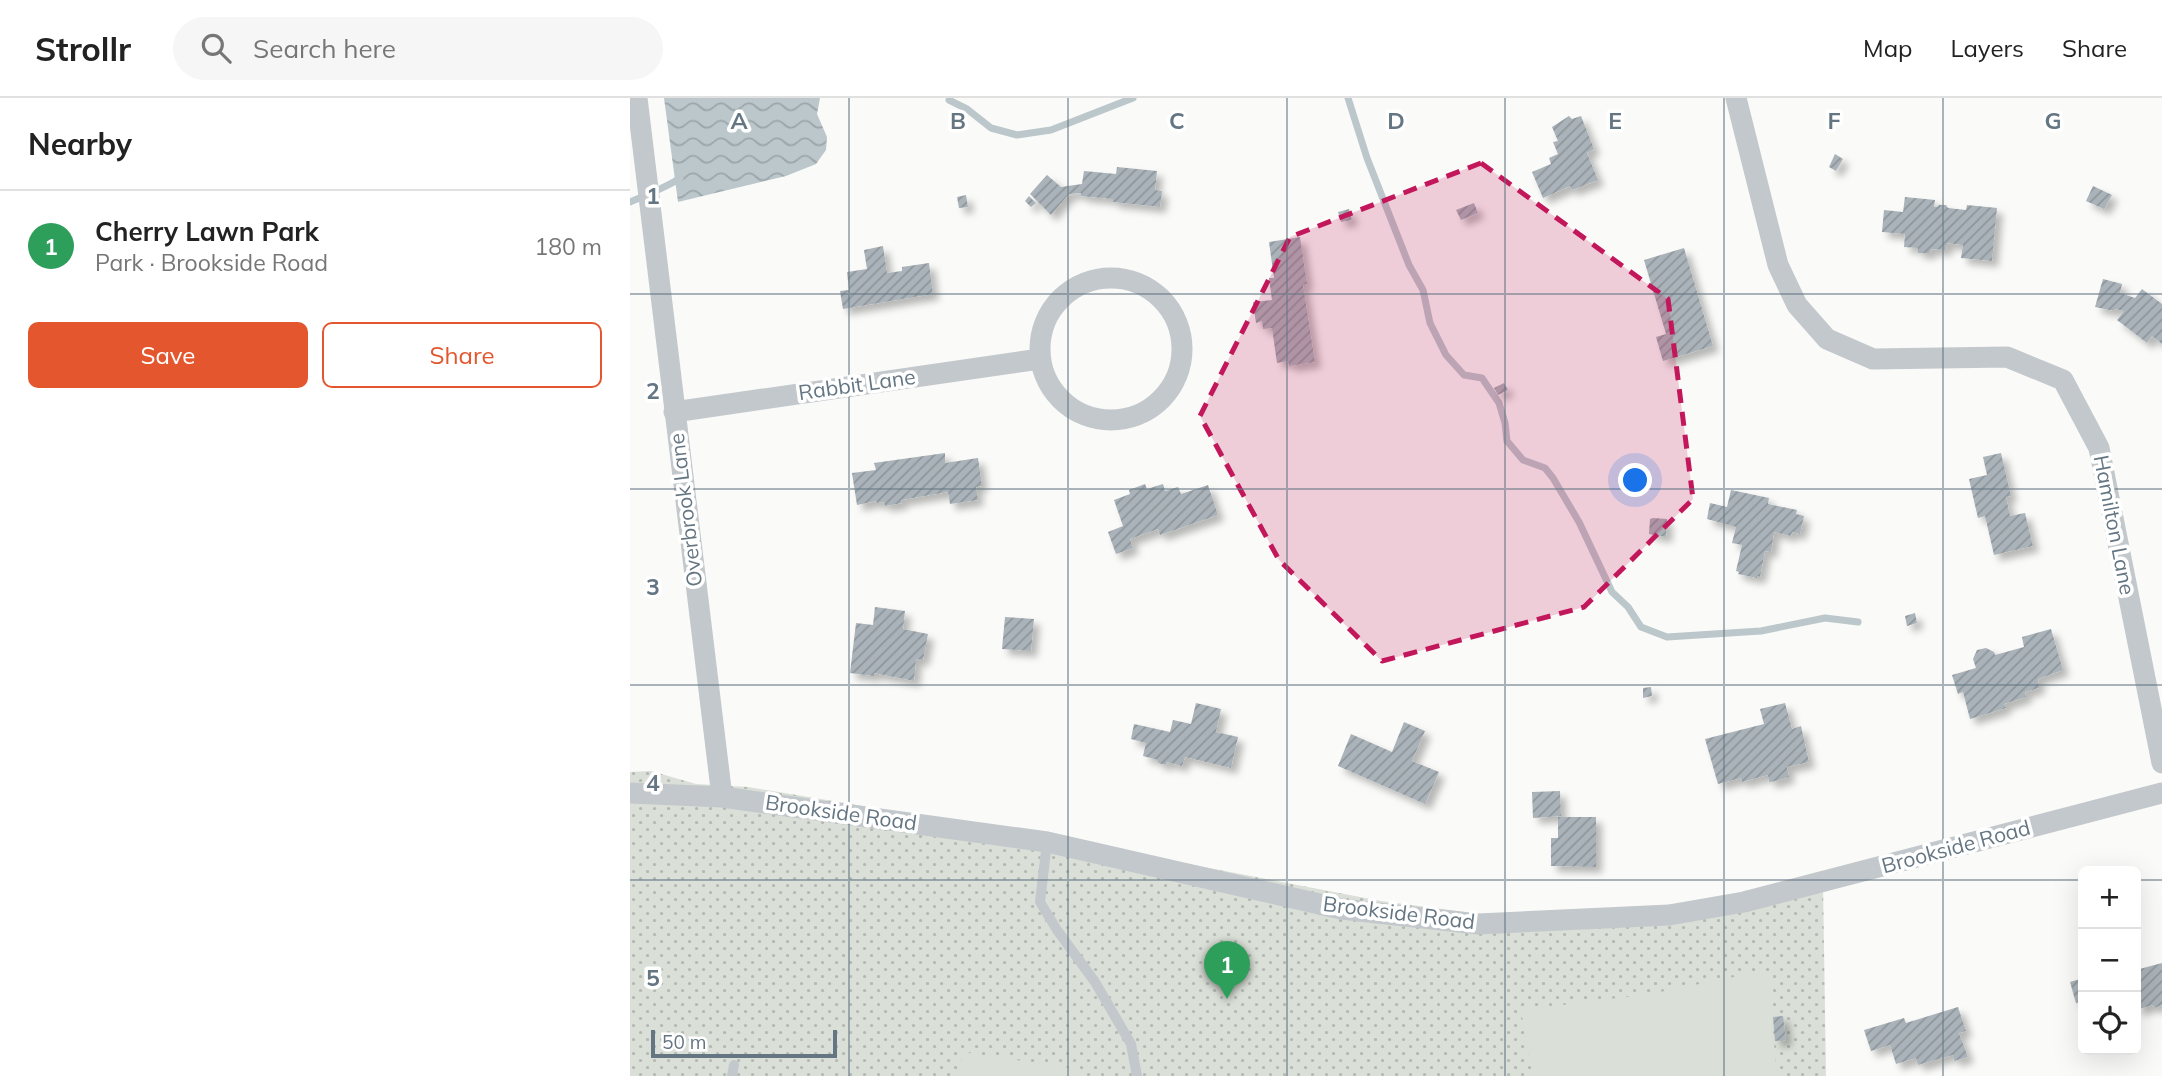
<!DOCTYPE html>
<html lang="en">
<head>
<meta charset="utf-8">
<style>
  :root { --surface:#fff; --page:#f6f6f6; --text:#222; --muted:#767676; --line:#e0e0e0; --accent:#e4572e }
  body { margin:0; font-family:Mulish,sans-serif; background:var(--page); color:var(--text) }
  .controls { position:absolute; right:21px; bottom:21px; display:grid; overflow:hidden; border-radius:10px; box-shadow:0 7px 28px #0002 }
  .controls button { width:63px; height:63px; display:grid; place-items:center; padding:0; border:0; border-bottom:2px solid var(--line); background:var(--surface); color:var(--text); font:35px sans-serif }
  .scale { position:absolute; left:21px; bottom:18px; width:186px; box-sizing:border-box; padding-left:7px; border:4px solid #657683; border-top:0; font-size:19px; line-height:24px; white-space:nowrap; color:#657683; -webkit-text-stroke:5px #fff; paint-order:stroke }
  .you { position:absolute; left:1006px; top:383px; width:24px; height:24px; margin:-18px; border:5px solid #fff; border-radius:50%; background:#1a73e8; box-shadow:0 0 0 10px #1a73e833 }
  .badge { display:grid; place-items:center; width:46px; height:46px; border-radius:50%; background:var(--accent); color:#fff; font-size:23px; font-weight:700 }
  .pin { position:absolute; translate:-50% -58px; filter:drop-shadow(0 2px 4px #0008) }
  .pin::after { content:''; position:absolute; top:37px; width:24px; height:21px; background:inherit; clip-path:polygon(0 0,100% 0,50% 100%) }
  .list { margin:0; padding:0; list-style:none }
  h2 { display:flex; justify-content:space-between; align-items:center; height:91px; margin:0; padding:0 28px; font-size:30px }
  h2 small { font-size:23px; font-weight:400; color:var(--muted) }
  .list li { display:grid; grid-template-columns:46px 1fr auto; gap:21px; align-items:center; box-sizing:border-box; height:112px; padding:0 28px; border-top:2px solid var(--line) }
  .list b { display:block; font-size:26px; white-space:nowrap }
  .list p { margin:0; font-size:23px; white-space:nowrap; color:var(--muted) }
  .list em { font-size:23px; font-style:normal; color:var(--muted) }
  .actions { display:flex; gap:14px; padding:21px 28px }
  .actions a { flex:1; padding:16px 0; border:2px solid var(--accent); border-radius:10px; text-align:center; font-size:24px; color:var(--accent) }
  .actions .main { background:var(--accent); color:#fff }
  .icon { flex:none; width:38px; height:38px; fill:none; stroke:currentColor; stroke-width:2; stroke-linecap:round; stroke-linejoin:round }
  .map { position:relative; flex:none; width:1532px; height:978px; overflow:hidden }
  header { display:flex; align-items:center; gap:42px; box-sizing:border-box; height:98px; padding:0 35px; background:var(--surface); border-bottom:2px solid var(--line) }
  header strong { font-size:33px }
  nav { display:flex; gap:38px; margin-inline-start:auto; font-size:24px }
  .search { width:490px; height:63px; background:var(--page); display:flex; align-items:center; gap:18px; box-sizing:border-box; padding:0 24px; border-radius:38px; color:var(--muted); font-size:26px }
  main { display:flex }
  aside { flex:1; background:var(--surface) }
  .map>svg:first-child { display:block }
  .park { fill:url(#park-dots) }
  .pitch { fill:#dadfd7 }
  .water { fill:url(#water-waves) }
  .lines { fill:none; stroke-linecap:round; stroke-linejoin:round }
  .stream { stroke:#bbc7cb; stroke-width:7 }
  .building { fill:url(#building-hatch); filter:url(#shadow) }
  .lane { stroke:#c3c8cc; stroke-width:10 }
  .street { stroke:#c3c8cc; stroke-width:21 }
  .marked { fill:#c2185b; fill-opacity:0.2; stroke:#c2185b; stroke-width:5; stroke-dasharray:14 9; stroke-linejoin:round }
  .grid { fill:none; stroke:#657683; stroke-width:2; stroke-opacity:0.55 }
  .labels { text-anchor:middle; stroke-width:7; stroke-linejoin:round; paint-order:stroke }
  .street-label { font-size:21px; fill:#657683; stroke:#fff }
  .grid-label { font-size:23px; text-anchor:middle; font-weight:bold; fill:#657683; stroke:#fff; stroke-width:7; stroke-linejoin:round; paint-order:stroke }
</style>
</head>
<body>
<header>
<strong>Strollr</strong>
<div class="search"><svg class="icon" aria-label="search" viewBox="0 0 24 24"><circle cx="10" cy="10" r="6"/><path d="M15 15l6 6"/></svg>Search here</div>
<nav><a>Map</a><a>Layers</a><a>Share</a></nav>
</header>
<main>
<aside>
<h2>Nearby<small></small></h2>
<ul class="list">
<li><span class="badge" style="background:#2e9e5b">1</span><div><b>Cherry Lawn Park</b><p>Park · Brookside Road</p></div><em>180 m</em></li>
</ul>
<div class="actions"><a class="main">Save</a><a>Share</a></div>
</aside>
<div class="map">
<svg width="1532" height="978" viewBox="0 0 1532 978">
  <defs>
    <pattern id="park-dots" width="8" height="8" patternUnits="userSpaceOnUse" patternTransform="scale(1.75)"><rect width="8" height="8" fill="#dadfd7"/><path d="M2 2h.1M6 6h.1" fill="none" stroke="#b4b9b4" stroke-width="1.8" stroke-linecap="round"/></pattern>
    <pattern id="water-waves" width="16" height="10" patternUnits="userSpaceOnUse" patternTransform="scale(1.75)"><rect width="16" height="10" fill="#bbc7cb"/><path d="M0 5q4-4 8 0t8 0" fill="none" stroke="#9ca6aa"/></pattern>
    <pattern id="building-hatch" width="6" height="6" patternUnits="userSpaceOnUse" patternTransform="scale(1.75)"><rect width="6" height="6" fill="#aab3b9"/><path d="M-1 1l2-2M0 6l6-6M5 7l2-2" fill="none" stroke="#8e969c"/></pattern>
    <filter id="shadow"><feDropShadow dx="6" dy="6" stdDeviation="3.5" flood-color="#0004"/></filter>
  </defs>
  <rect width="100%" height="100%" fill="#fafaf8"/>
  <path class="park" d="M21,673L66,686L118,689L407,737L751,803L904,823L1103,805L1193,785L1196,978H0V674Z"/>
  <path class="pitch" d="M1128,874L1142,885L1141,911L1147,978H905L900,967L891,912L1021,896Z
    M333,954L454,972V978H328Z"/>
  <path class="water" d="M34,0H190L187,16L197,39L196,52L186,66L156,78L48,104Z"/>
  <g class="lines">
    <path class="stream" d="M718,0L737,60L779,167L793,192L800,225L816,257L834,277L852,280L869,305L875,325L877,343L893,362L915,370L923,380L949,424L982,494L998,509L1011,529L1037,539L1131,533L1195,520L1228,524
      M319,2L337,11L361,30L387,37L421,32L503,0
      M0,104C12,99 41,87 50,80"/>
  </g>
  <path class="building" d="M939,18L942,21L951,18L964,51L957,55L968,82L942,92L940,88L913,100L902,74L921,66L919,60L928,56L923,44L928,43L922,29Z
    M1205,56L1213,61L1206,73L1199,69Z
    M487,69L527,73L525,92L532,93L530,109L483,104V101L451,98V95L439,96L421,117L400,96L417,77L431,89L452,86L454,73L486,76Z
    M1463,88L1482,97L1474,111L1456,103Z
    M336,97L338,109L329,110L327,99Z
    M399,98L406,105L401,109L395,103Z
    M1275,99L1305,102L1304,109H1307L1309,107H1316L1318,110L1336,112L1337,107L1367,110L1362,163L1331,160L1333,147L1317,145L1316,152L1301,151L1300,155H1288V150L1274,149L1275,136L1252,134L1254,112L1273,114Z
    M844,105L848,115L831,122L826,112Z
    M719,111L722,122L711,124L708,114Z
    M670,139L677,186L673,187L685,264L659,268L658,263L647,265L642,230L633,231L632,223L626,225L623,204L642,202L639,180H644L639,144Z
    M253,148L257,175L272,173V169L299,165L303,196L213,211L210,193L219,192L217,174L237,171L234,152Z
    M1054,150L1083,248L1033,263L1026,239L1036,236L1014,162Z
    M1473,181L1492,186L1490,195L1505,200L1512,191L1532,206V246L1522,238L1517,245L1487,222L1494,213L1485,211L1484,213L1465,209Z
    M874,285L878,292L868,297L864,290Z
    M315,355V365L348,360L352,388L346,389L348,402L320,406L318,394L271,402L272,405L255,408L254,404L247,405L246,403L227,407L222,375L246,372L244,365Z
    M1371,355L1381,398L1376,399L1380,418L1395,415L1403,448L1364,457L1355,418L1348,420L1339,381L1357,377L1353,359Z
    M515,386L517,391L533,386L535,393L548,389L551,396L578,387L588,417L530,437L528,431L500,441L503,450L486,456L478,434L493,428L484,402L500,396L499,392Z
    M1101,392L1139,400L1138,406L1167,412L1166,416L1174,418L1170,436L1162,434L1161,438L1144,434L1141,454L1135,453L1130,479L1127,478V480L1108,476L1109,474L1106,473L1112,447L1102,445L1106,429L1077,421L1080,405L1097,409Z
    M1023,420L1037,421L1036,439L1019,436L1020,421Z
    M245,509L275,513L273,531L298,536L293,562L286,561L284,583L244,575V578L220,575L226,525L243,527Z
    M1285,515L1287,525L1277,528L1275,518Z
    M375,519L404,521L401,553L372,551Z
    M1421,531L1433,572L1408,581L1409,590L1395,594L1396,599L1374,606L1376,610L1340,621L1333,594L1328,596L1322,577L1346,570L1343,561L1347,552L1356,550L1364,554L1365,557L1394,549L1392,539Z
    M1021,589L1022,598L1013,600V590Z
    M566,605L591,611L586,634L608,639L601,670L555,659L552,668L537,664L536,667L528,665V662L513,658L516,645L501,641L504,626L540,634L543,622L561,626Z
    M1155,605L1162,631L1171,628L1179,664L1157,669L1159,679L1146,683L1139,684L1138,677L1112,684L1111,680L1088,686L1075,641L1134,626L1130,611Z
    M774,624L795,633L782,663L809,674L795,706L708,668L721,636L762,654Z
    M930,693L931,718L903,720L902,694Z
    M928,719H966V769L921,768V740H928Z
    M1532,865V907L1525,910L1523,907L1506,912V872Z
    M1453,880V903L1446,905L1440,884Z
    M1328,909L1336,933L1329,935L1338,959L1324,963L1323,957L1288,967L1286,960L1266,966L1260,947L1241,953L1234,932L1274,920L1276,925Z
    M1153,918L1156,942L1145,943L1143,919Z"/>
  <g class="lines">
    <path class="lane" d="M417,744L410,804L427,832L465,884L501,946L507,978
      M102,978L104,967"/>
    <path class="street" d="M7,0L92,699
      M1106,0L1148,167L1167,207L1197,241L1243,261L1377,259L1433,282L1469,350L1532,665
      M410 251a71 71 0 1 1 142 0a71 71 0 1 1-142 0Z
      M44,314L410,261
      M0,695L92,699L417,744L711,811L848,826L1039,817L1114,804L1532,695"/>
  </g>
  <path class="marked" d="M851,65L1038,201L1063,401L954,509L752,563L649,462L570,318L660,139Z"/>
  <path class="grid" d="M219,0V978M438,0V978M657,0V978M875,0V978M1094,0V978M1313,0V978M0,196H1532M0,391H1532M0,587H1532M0,782H1453M1506,782H1532"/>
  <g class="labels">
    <g class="street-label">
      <text transform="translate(227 287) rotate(-8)" y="7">Rabbit Lane</text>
      <text transform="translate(56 412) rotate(-97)" y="7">Overbrook Lane</text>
      <text transform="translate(1484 427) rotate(79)" y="7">Hamilton Lane</text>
      <text transform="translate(211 715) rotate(8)" y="7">Brookside Road</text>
      <text transform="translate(1326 749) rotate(-15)" y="7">Brookside Road</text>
      <text transform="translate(769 815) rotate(7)" y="7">Brookside Road</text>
    </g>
  </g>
  <g class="grid-label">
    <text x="109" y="31">A</text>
    <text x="328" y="31">B</text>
    <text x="547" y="31">C</text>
    <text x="766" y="31">D</text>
    <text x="985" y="31">E</text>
    <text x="1204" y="31">F</text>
    <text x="1423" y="31">G</text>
    <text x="23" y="106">1</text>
    <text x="23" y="301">2</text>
    <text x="23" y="497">3</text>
    <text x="23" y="693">4</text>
    <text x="23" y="888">5</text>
  </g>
</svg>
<div class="controls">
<button>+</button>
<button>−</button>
<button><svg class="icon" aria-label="locate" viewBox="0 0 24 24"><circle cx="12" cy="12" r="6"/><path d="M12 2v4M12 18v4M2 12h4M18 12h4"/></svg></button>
</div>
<div class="scale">50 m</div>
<div class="you"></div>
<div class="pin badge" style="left:597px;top:901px;background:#2e9e5b">1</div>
</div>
</main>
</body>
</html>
